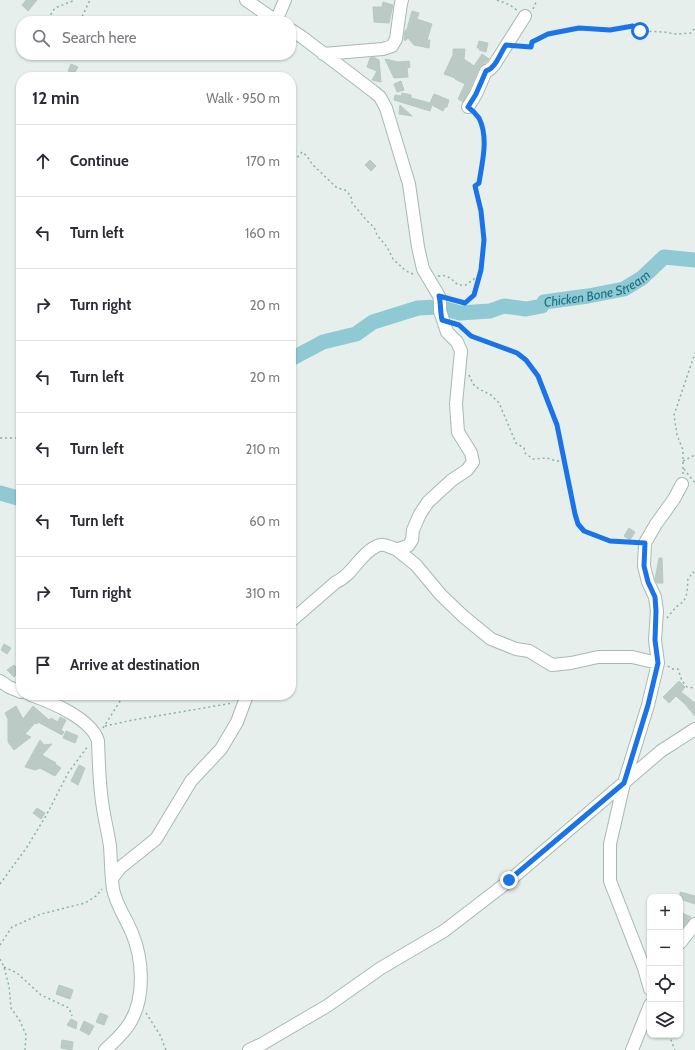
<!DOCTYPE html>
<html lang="en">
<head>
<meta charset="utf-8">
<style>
  :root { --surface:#fff; --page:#f2f2f3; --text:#2b2b33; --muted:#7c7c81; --line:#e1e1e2 }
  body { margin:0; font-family:Cabin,sans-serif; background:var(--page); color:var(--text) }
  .controls { position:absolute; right:12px; bottom:12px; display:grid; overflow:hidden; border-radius:8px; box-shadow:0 1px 3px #0004 }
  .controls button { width:36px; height:36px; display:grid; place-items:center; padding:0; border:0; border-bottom:1px solid var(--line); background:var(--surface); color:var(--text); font:20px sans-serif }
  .stop { position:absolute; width:12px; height:12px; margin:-9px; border:3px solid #1a73e8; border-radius:50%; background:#fff }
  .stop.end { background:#1a73e8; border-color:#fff; box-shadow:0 1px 4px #0008 }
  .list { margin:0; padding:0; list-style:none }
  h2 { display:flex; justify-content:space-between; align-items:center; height:52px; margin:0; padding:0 16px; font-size:17px }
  h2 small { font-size:13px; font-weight:400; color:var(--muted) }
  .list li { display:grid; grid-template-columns:26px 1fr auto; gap:12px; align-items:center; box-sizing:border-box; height:72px; padding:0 16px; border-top:1px solid var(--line) }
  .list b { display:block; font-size:15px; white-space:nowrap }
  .list em { font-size:13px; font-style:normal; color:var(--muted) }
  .icon { flex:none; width:22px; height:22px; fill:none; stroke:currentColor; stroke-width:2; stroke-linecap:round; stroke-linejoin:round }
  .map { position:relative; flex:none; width:695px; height:1050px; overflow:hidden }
  .search { position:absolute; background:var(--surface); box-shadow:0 1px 3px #0004; left:16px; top:16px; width:280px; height:44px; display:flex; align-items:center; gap:10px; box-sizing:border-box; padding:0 14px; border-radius:16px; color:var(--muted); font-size:15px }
  .panel { position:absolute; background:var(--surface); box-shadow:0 1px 3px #0004; left:16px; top:72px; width:280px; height:628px; border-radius:16px }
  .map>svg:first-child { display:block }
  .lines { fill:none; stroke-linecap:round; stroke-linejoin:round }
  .river { stroke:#8ec9d4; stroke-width:15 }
  .building { fill:#bbcac4; stroke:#b8c9c2 }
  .minor-casing { stroke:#a8b8b2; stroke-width:14 }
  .path { stroke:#86b3a5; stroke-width:1.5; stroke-dasharray:2 3; stroke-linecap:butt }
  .minor { stroke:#fff; stroke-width:12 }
  .route { stroke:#1a73e8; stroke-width:5 }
  .labels { text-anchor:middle; stroke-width:3; stroke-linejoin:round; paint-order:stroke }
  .water-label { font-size:13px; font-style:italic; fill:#1c6f80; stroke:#f7fbf9 }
</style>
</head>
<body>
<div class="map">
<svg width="695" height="1050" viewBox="0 0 695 1050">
  <rect width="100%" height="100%" fill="#e6efeb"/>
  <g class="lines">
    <g class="river">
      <path id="s1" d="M291,359L323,342L356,334L373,322L418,308L439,307L460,313L490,311L504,306L526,309L542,306L544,302L588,296L624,289L642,278L664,257L695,260"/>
      <path d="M0,493L21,499"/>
    </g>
  </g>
  <path class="building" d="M26,0H37L28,11L22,5Z
    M383,2L393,5L389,23L374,22L373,7H382Z
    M412,11L419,13L417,19L432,24L427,40H430L429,48L414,45L408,38L405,41L404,39L405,31L407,29Z
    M479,41L488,43L486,52L479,50L480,48H477Z
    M453,49H465L464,59L474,66L482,54L489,59L479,68L469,91L463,102L458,99L465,84L455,79V78L444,74L453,55Z
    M373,57L379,60L381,82L372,80L377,71L367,67L370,58Z
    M385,59L398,62L409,61L410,67L407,68L408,77L394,78Z
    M71,64L78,67L74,74L68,71Z
    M401,81L404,90L397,92L394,84Z
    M402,93L411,95V98L430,103L434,94L449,100L447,107H445L443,111L432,105L430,111L394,100L395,95L401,96Z
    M400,105L412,116L399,114Z
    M370,160L376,166L371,171L365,165Z
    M629,528L635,532L630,540L624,536Z
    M659,558H662L663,583H657L655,579Z
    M4,644L11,648L7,654L1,650Z
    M14,665L20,671L14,677L7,670Z
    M679,681L685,687L681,692L695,703V716L685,704L676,696L669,703L663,697Z
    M16,706L23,719L33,706L49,720L51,718L58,722L60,717L66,720L61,730L64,732L62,735L38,722L37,724L35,723L25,734L31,737L14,750L8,742V719L5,713Z
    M66,731L78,736L75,743L63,738Z
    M40,740L44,745L52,744L42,755L56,763L55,764L61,768L55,776L40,768L35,770L25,767Z
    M79,765L85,768L78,785L71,781Z
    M37,808L45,813L41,819L33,813Z
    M680,892L695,896V904L680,899Z
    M680,912L691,917L680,931Z
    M59,985L73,990L70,999L56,994Z
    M100,1013L108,1016L104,1025L96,1022Z
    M71,1019L77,1022L76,1029L67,1025Z
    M84,1021L94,1026L89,1035L80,1030Z
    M62,1040L73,1042L72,1050L61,1048Z"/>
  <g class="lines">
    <g class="minor-casing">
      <path id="minor" d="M246,0L276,21
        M276,21L285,0
        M291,30L302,37L374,92L380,97L386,108L409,184L418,247L423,269L439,296L440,301V311L447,332L457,342L461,351L456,404L458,432L471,453L473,462L467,470L452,480L428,502L420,514L413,530L412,540L408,546C404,547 399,549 396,549C388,547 384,542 375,547C359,555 352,576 336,582L291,621
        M323,54L383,49L392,46L396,39L401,3L402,0
        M468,107L476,94L486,71L489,70L494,65L525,16
        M396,549L416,565L441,595L464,617L491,639L516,649L529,651L552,665L571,663L598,657H632L658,663
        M0,681L9,687L21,692
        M31,695C51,702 92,719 98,741C99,763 99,786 103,808C105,821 108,833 110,846C111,860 111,875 113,889C116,905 126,918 132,933C143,959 145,996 131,1021C125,1032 114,1042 105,1050
        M113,877L121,867L156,839L191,781L221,749L237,722L247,695
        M680,943L695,924
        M650,989L644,968L610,881V844L624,783L648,705L658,663L655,640L657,611L655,597L648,582L644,566L645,543L656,524L674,499L682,484
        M249,1050L262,1044L327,1006L381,968L444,931L509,881L661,751L695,729
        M632,1050L650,1005"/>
    </g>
    <path class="path" d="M497,0L510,5L518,11
      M533,9L537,0
      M43,21L49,17L55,8L75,0
      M80,21L90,0
      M518,46L531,47L532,42L549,34L579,28L610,30L633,26L640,31L664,32L676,34L691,33L695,28
      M291,165L302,152L307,156L312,164L337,188L345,190L351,196L352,203L369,223L374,227L377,235L387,247L393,259L406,271L413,274
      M438,276C448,274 451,279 458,285H466L479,275
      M450,299L465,303L474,295L481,270L484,240L481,211L476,193L475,186L479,183C482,164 490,129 475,114
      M455,324L459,325L471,336L517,353L526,360L538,376L557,425L575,514L578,524L584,531L610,541L635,542
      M469,375L473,384L479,389L491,395L499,403L516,443L524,448L525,453L533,459L547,458L556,461H564
      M0,438H21
      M683,461L695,455
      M684,469L695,483
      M683,474V450L677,435L674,415L695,353
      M667,618L676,607L684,601L687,593L688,579L693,572L695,574
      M668,666L672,669H678L682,681L687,687L695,688
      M105,726L133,720L233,703
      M103,728L124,695
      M0,884L27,847L47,814L68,773L88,746
      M0,945L12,927L41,914L85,903L96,896L102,889
      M0,959L4,967L9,986L11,1008L20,1021L26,1035L25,1050
      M4,967L17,973L41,995L69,1008L72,1016
      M146,1013L160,1035L166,1050
      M669,1035L675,1050"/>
    <use href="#minor" class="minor"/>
  </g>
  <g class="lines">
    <path class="route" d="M509,880L624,783L648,705L658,663L655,640L656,611L655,597L648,582L644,566L645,543L610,541L584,531L578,524L575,514L557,425L538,376L526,360L517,353L471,336L459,325L442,320C440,311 441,303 439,296L465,303L474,295L481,270L484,240L481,211L475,186L479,183C482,163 489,138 479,118C476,114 472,110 468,107L476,94L486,71C496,68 500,53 506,45L531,47L532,42L548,34L579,28L610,30L633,26L640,31"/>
  </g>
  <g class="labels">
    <g class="water-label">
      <text dy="5" stroke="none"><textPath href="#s1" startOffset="324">Chicken Bone Stream</textPath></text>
    </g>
  </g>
</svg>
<div class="controls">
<button>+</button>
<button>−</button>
<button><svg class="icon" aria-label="locate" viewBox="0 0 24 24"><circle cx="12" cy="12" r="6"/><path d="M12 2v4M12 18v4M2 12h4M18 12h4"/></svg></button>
<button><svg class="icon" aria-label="layers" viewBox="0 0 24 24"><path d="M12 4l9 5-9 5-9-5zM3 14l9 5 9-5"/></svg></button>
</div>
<div class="stop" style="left:640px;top:31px"></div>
<div class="stop end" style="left:509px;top:880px"></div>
<div class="search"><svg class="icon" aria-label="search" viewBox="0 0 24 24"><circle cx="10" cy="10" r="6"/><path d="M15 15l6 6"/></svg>Search here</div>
<section class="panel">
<h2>12 min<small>Walk · 950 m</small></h2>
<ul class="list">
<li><svg class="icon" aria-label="ahead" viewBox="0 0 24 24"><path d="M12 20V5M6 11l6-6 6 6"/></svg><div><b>Continue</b></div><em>170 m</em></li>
<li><svg class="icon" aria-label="left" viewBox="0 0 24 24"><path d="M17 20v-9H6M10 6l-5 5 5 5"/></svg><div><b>Turn left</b></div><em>160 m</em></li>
<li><svg class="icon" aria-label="right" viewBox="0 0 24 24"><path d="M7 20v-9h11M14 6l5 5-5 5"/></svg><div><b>Turn right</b></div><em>20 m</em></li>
<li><svg class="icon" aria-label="left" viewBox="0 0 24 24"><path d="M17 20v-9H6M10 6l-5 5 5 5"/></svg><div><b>Turn left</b></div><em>20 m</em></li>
<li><svg class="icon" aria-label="left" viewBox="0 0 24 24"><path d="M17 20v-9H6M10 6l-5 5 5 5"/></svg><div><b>Turn left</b></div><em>210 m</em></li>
<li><svg class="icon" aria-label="left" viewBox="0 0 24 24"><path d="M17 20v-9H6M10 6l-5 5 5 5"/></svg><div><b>Turn left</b></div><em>60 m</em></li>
<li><svg class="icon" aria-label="right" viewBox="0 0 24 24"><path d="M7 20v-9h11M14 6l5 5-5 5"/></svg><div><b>Turn right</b></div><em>310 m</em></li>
<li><svg class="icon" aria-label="arrive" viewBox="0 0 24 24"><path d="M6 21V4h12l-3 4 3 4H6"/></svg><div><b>Arrive at destination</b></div></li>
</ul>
</section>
</div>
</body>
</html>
